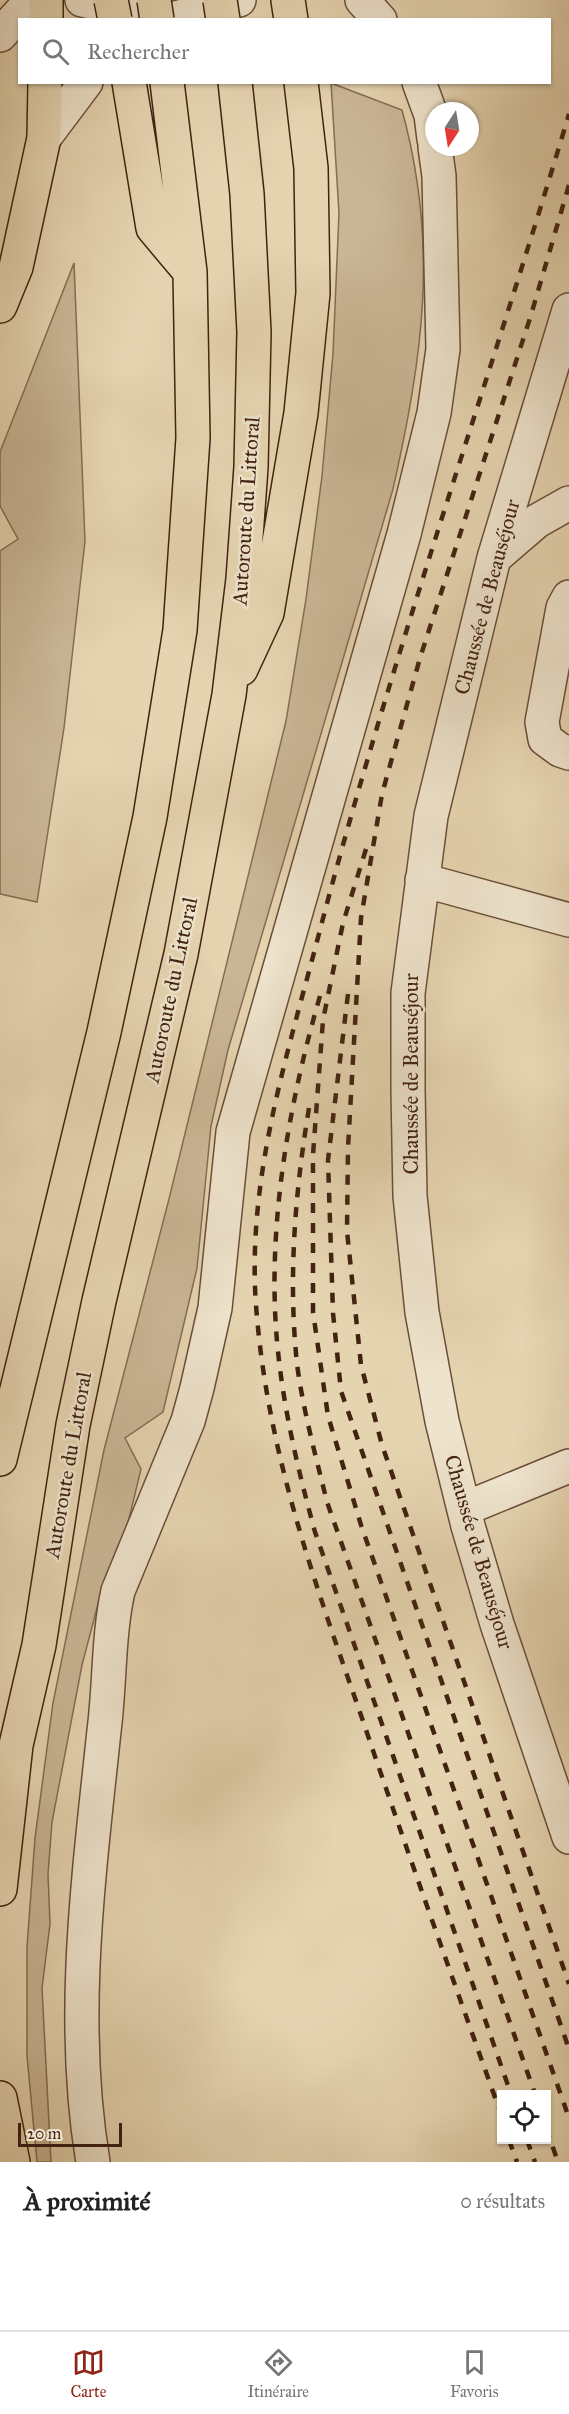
<!DOCTYPE html>
<html lang="fr">
<head>
<meta charset="utf-8">
<style>
  :root { --surface:#fff; --page:#f2f2f2; --text:#222; --muted:#767676; --line:#e0e0e0; --accent:#8f2418 }
  body { margin:0; font-family:"IM FELL Great Primer",serif; background:var(--page); color:var(--text) }
  .controls { position:absolute; right:18px; bottom:18px; display:grid; overflow:hidden; border-radius:0px; box-shadow:0 2px 4px #0004 }
  .controls button { width:54px; height:54px; display:grid; place-items:center; padding:0; border:0; border-bottom:2px solid var(--line); background:var(--surface); color:var(--text); font:30px sans-serif }
  .compass { position:absolute; left:425px; top:102px; width:54px; height:54px; border-radius:50%; background:var(--surface); box-shadow:0 2px 4px #0004; rotate:192deg }
  .scale { position:absolute; left:18px; bottom:15px; width:104px; box-sizing:border-box; padding-left:6px; border:3px solid #422211; border-top:0; font-size:16px; line-height:21px; white-space:nowrap; color:#422211; -webkit-text-stroke:4px #eee3cc; paint-order:stroke }
  .list { margin:0; padding:0; list-style:none }
  h2 { display:flex; justify-content:space-between; align-items:center; height:78px; margin:0; padding:0 24px; font-size:26px }
  h2 small { font-size:20px; font-weight:400; color:var(--muted) }
  .icon { flex:none; width:33px; height:33px; fill:none; stroke:currentColor; stroke-width:2; stroke-linecap:round; stroke-linejoin:round }
  .map { position:relative; flex:none; width:569px; height:2162px; overflow:hidden }
  .search { position:absolute; background:var(--surface); box-shadow:0 2px 4px #0004; left:18px; right:18px; top:18px; height:66px; display:flex; align-items:center; gap:15px; box-sizing:border-box; padding:0 21px; border-radius:0px; color:var(--muted); font-size:22px }
  .sheet { height:168px; background:var(--surface) }
  nav { display:flex; justify-content:space-around; align-items:center; box-sizing:border-box; height:84px; border-top:2px solid var(--line); background:var(--surface); font-size:16px; color:var(--muted) }
  nav a { display:grid; justify-items:center; gap:3px }
  nav .on { color:var(--accent) }
  .map>svg:first-child { display:block }
  .green { fill:#c9b695; stroke:#866c53; stroke-width:1.5 }
  .lines { fill:none; stroke-linecap:round; stroke-linejoin:round }
  .minor-casing { stroke:#6b4e39; stroke-width:36 }
  .major-casing { stroke:#422211; stroke-width:36 }
  .highway-casing { stroke:#422211; stroke-width:36 }
  .minor { stroke:#eee3cc; stroke-width:33 }
  .major { stroke:#e5d4b0; stroke-width:33 }
  .highway { stroke:#e5d4b0; stroke-width:33 }
  .rail { stroke:#422211; stroke-width:4.5; stroke-dasharray:10 10; stroke-linecap:butt }
  .highway-bridge-casing { stroke:#422211; stroke-width:36; stroke-linecap:butt }
  .highway-bridge { stroke:#e5d4b0; stroke-width:33 }
  .labels { text-anchor:middle; stroke-width:5; stroke-linejoin:round; paint-order:stroke }
  .street-label { font-size:21px; fill:#422211; stroke:#eee3cc }
</style>
</head>
<body>
<div class="map">
<svg width="569" height="2162" viewBox="0 0 569 2162">
  <rect width="100%" height="100%" fill="#e5d4b0"/>
  <filter id="stains"><feTurbulence type="fractalNoise" baseFrequency=".00333" numOctaves="4"/><feColorMatrix values="0 0 0 0 .2 0 0 0 0 .09 0 0 0 0 .02 0 0 0 .5 -.17"/></filter>
  <radialGradient id="worn" r=".72"><stop offset=".6" stop-color="#630" stop-opacity="0"/><stop offset="1" stop-color="#630" stop-opacity=".3"/></radialGradient>
  <path class="green" d="M331,83L402,110C439,245 423,355 393,489L228,1050L211,1126L197,1268L163,1412L125,1438L141,1469L119,1560L98,1604L82,1665L52,1822L48,1874L50,1924L42,1988L51,2162H37L27,2056V1947L35,1838L53,1703L104,1450L169,1199L286,721L306,599L322,476L333,354L339,213Z
    M74,263L85,541L64,728L37,902L0,894V551L18,539L0,506V452Z"/>
  <g class="lines">
    <g class="minor-casing">
      <path id="minor" d="M82,0L168,20
        M362,0L380,20
        M169,20L239,0
        M0,35L32,0
        M419,82L431,115L434,139
        M44,138L86,82
        M569,310L494,558L431,816L408,993V1090L410,1196L422,1312L442,1421L468,1526L497,1624L569,1837
        M494,558L537,521L569,503
        M569,597L563,608L542,722L545,739L560,750L569,753
        M422,880L569,920
        M464,1509L569,1466
        M93,2162C69,2019 89,1874 104,1731C110,1685 108,1636 118,1591L188,1421L197,1388L215,1308L233,1132L404,534L434,413L443,349L439,176L435,147"/>
    </g>
    <g class="major-casing">
      <path id="major" d="M46,20V0
        M0,306L16,267L44,138L45,82"/>
    </g>
    <g class="highway-casing">
      <path id="highway" d="M288,0L291,20
        M129,82L153,228L190,272
        M241,669L267,613L301,413L313,293L311,168L301,82
        M0,1459L104,1032L150,817L180,630L193,438L190,272L167,82
        M0,1889L16,1745L39,1645L73,1425L99,1301L181,954L229,695L243,579L251,467L254,332L247,194L235,82
        M0,2098L13,2162"/>
    </g>
    <use href="#minor" class="minor"/>
    <use href="#major" class="major"/>
    <use href="#highway" class="highway"/>
    <path class="rail" d="M569,185L531,315L420,658L382,794L361,918L348,1148L347,1231L361,1365L382,1445L569,1984
      M366,849L343,923L323,1020L313,1155V1312L328,1416L361,1525L569,2118
      M348,994L328,1160L333,1313L341,1391L569,2049
      M320,996C291,1096 271,1205 275,1310C278,1386 295,1459 315,1532L511,2094
      M309,1108C295,1192 288,1278 297,1364C303,1410 316,1457 327,1502L535,2094
      M502,2117C455,1985 408,1854 363,1721C317,1589 269,1458 257,1317C244,1183 288,1054 321,926C393,652 488,385 569,114
      M546,2128L558,2162
      M509,2140L517,2162
      M527,2140L535,2162"/>
    <g class="highway-bridge-casing">
      <path id="highway-bridge" d="M111,0L115,20
        M154,0L157,20
        M220,0L223,20"/>
    </g>
    <use href="#highway-bridge" class="highway-bridge"/>
  </g>
  <g class="labels">
    <g class="street-label">
      <text transform="translate(246 511) rotate(-86)" y="7">Autoroute du Littoral</text>
      <text transform="translate(487 597) rotate(-75)" y="7">Chaussée de Beauséjour</text>
      <text transform="translate(171 990) rotate(-78)" y="7">Autoroute du Littoral</text>
      <text transform="translate(411 1074) rotate(-90)" y="7">Chaussée de Beauséjour</text>
      <text transform="translate(68 1465) rotate(-80)" y="7">Autoroute du Littoral</text>
      <text transform="translate(479 1552) rotate(74)" y="7">Chaussée de Beauséjour</text>
    </g>
  </g>
  <rect width="100%" height="100%" filter="url(#stains)"/>
  <rect width="100%" height="100%" fill="url(#worn)"/>
</svg>
<div class="controls">
<button><svg class="icon" aria-label="locate" viewBox="0 0 24 24"><circle cx="12" cy="12" r="6"/><path d="M12 2v4M12 18v4M2 12h4M18 12h4"/></svg></button>
</div>
<svg class="compass" viewBox="-18 -18 36 36"><path d="M0-13l5 13h-10z" fill="#e53935"/><path d="M0 13l5-13h-10z" fill="#767676"/></svg>
<div class="scale">20 m</div>
<div class="search"><svg class="icon" aria-label="search" viewBox="0 0 24 24"><circle cx="10" cy="10" r="6"/><path d="M15 15l6 6"/></svg>Rechercher</div>
</div>
<section class="sheet">
<h2>À proximité<small>0 résultats</small></h2>
<ul class="list">
</ul>
</section>
<nav>
<a class="on"><svg class="icon" aria-label="map" viewBox="0 0 24 24"><path d="M3 6l6-2 6 2 6-2v14l-6 2-6-2-6 2zM9 4v14M15 6v14"/></svg>Carte</a>
<a><svg class="icon" aria-label="directions" viewBox="0 0 24 24"><path d="M12 3l9 9-9 9-9-9zM9 14v-3h6M13 9l2 2-2 2"/></svg>Itinéraire</a>
<a><svg class="icon" aria-label="saved" viewBox="0 0 24 24"><path d="M7 4h10v16l-5-4-5 4z"/></svg>Favoris</a>
</nav>
</body>
</html>
